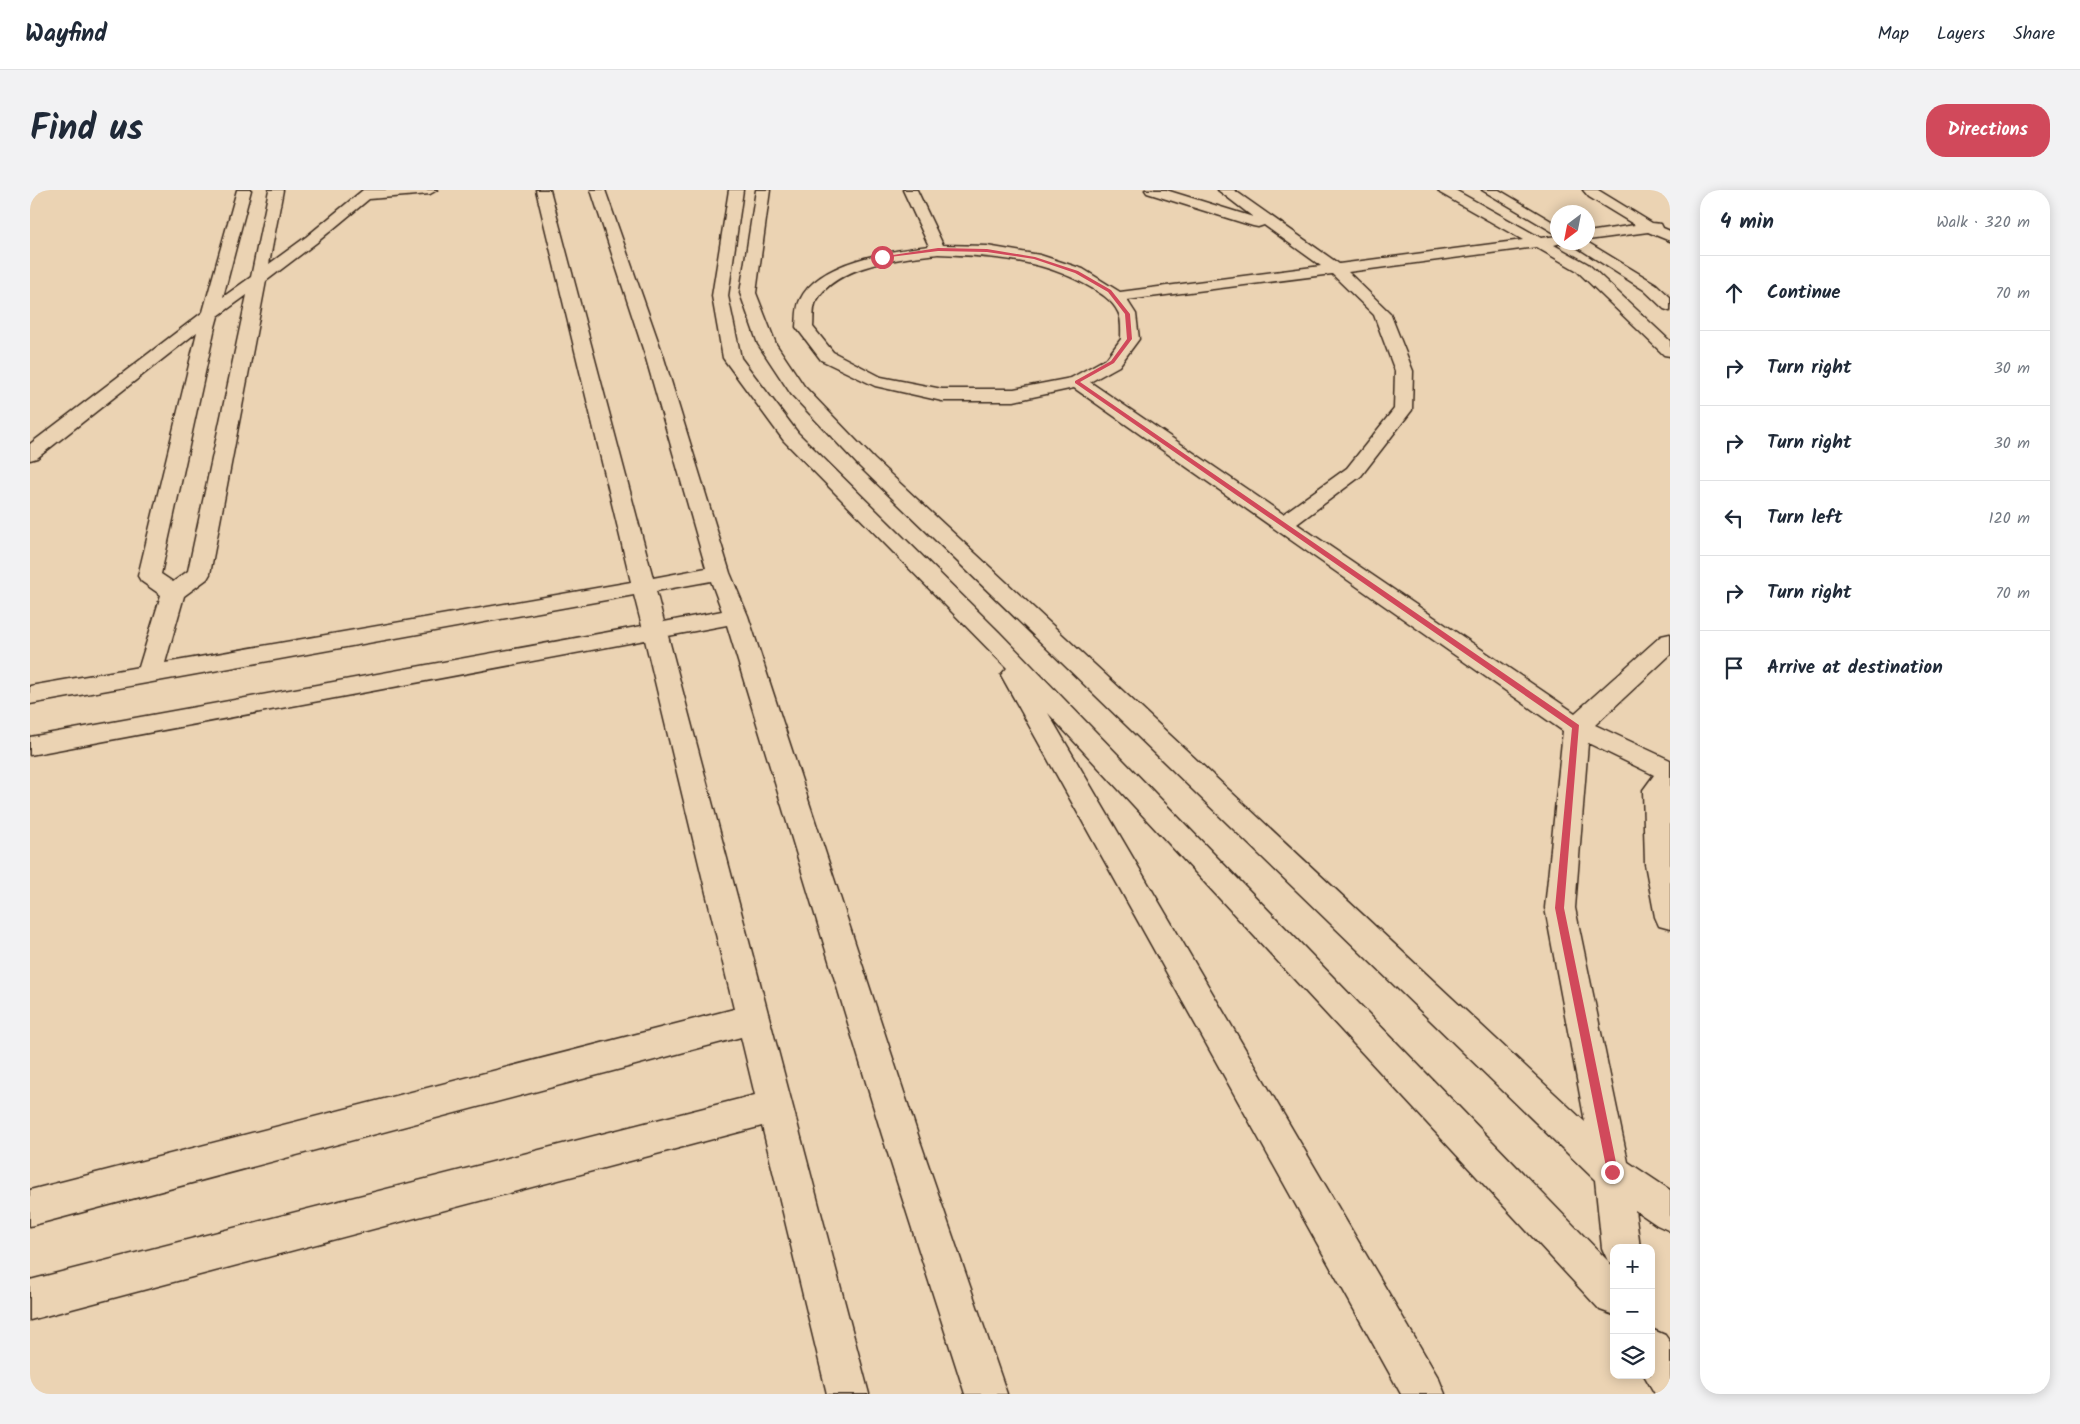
<!DOCTYPE html>
<html lang="en">
<head>
<meta charset="utf-8">
<style>
  :root { --surface:#fff; --page:#f2f2f3; --text:#1f2937; --muted:#747a83; --line:#e0e1e3; --accent:#d1495b }
  body { margin:0; font-family:Kalam,sans-serif; background:var(--page); color:var(--text) }
  .controls { position:absolute; right:15px; bottom:15px; display:grid; overflow:hidden; border-radius:10px; box-shadow:0 2px 12px #0003 }
  .controls button { width:45px; height:45px; display:grid; place-items:center; padding:0; border:0; border-bottom:1px solid var(--line); background:var(--surface); color:var(--text); font:25px sans-serif }
  .compass { position:absolute; left:1520px; top:15px; width:45px; height:45px; border-radius:50%; background:var(--surface); box-shadow:0 2px 12px #0003; rotate:212deg }
  .stop { position:absolute; width:15px; height:15px; margin:-11px; border:4px solid #d1495b; border-radius:50%; background:#fff }
  .stop.end { background:#d1495b; border-color:#fff; box-shadow:0 1px 5px #0008 }
  .list { margin:0; padding:0; list-style:none }
  h2 { display:flex; justify-content:space-between; align-items:center; height:65px; margin:0; padding:0 20px; font-size:21px }
  h2 small { font-size:16px; font-weight:400; color:var(--muted) }
  .list li { display:grid; grid-template-columns:32px 1fr auto; gap:15px; align-items:center; box-sizing:border-box; height:75px; padding:0 20px; border-top:1px solid var(--line) }
  .list b { display:block; font-size:19px; white-space:nowrap }
  .list em { font-size:16px; font-style:normal; color:var(--muted) }
  .icon { flex:none; width:28px; height:28px; fill:none; stroke:currentColor; stroke-width:2; stroke-linecap:round; stroke-linejoin:round }
  .map { position:relative; flex:none; width:1640px; height:1204px; overflow:hidden; border-radius:20px }
  header { display:flex; align-items:center; gap:30px; box-sizing:border-box; height:70px; padding:0 25px; background:var(--surface); border-bottom:1px solid var(--line) }
  header strong { font-size:24px }
  nav { display:flex; gap:28px; margin-inline-start:auto; font-size:18px }
  .intro { display:flex; align-items:center; justify-content:space-between; box-sizing:border-box; height:120px; padding:0 30px }
  h1 { margin:0; font-size:35px }
  .button { padding:12px 22px; border-radius:20px; background:var(--accent); color:#fff; font-size:18px; font-weight:700 }
  main { display:flex; gap:30px; padding:0 30px }
  aside { flex:1; background:var(--surface); border-radius:20px; box-shadow:0 2px 12px #0003 }
  .map>svg:first-child { display:block }
  .lines { fill:none; stroke-linecap:round; stroke-linejoin:round }
  .minor-casing { stroke:#3b2a1e; stroke-width:3 }
  .minor { fill:#ebd3b3; fill-rule:evenodd }
  .route { fill:#d1495b }
</style>
</head>
<body>
<header>
<strong>Wayfind</strong>
<nav><a>Map</a><a>Layers</a><a>Share</a></nav>
</header>
<div class="intro"><h1>Find us</h1><a class="button">Directions</a></div>
<main>
<div class="map">
<svg width="1640" height="1204" viewBox="0 0 1640 1204">
  <rect width="100%" height="100%" fill="#ebd3b3"/>
  <filter id="ink" filterUnits="userSpaceOnUse"><feTurbulence type="fractalNoise" baseFrequency=".02" numOctaves="2"/><feDisplacementMap in="SourceGraphic" scale="10" xChannelSelector="R" yChannelSelector="G"/><feConvolveMatrix kernelMatrix="1 2 1 2 8 2 1 2 1" color-interpolation-filters="sRGB"/></filter>
  <g filter="url(#ink)">
    <g class="lines">
      <g class="minor-casing">
        <path id="minor" d="M207,0H221L193,107L221,87L239,0H253L239,74L276,47L333,0H407L400,4L339,9L286,53L236,91L180,384L177,389L154,406L135,473L601,392L506,0H520L623,388L676,378L615,165L561,0H575L633,165L700,383L718,426L888,945L977,1204H935L852,945L697,435L638,446L839,1204H797L732,936L0,1130V1090L725,905L711,847L0,1036V1000L704,819L615,450L0,565V547L612,436L604,405L0,514V496L109,477L131,405L111,391L108,386L167,142L7,268L0,270V254L173,122ZM217,105L158,381L143,392L131,384L185,137L188,126ZM681,391L692,421L634,432L626,401Z
          M699,0H713L698,106L711,168L768,243L969,442L1578,1071L1572,1058L1565,990L830,277L761,204L728,154L710,103L726,0H740L726,103L746,154L774,196L844,269L1555,932L1515,718L1533,541L1044,198L984,211H912L845,196L791,170L766,137C767,128 766,118 770,110C788,71 861,61 899,56L873,0H887L913,55L957,56L1010,65L1053,79L1090,102L1291,76L1234,35L1228,37L1223,36L1117,3L1115,0H1136L1223,27L1188,0H1204L1309,74L1493,50L1410,3L1408,0H1425L1511,48L1528,46V52H1534L1524,55L1558,74L1640,151V166L1634,165L1546,80L1506,57L1318,82L1360,123L1383,181L1382,220L1331,286L1267,334L1545,523L1631,446L1640,444V465L1565,535L1640,570V739L1629,736L1625,727L1615,674L1613,600L1624,585L1558,553L1545,718L1598,972L1640,1000V1041L1627,1035L1605,1020L1610,1058H1584V1074L1578,1071L1584,1078V1125L1570,1120L1018,523L1409,1189L1415,1204H1371L971,485L977,478L754,251L693,168L682,106ZM908,64C961,66 1013,69 1060,97C1072,104 1082,110 1088,122C1092,129 1091,141 1091,149L1077,168L1041,188L984,199H912L851,187L803,162L783,137C784,129 782,117 787,110C807,75 872,68 908,64ZM1302,84L1344,125L1365,181L1364,219L1317,278L1253,324L1060,192L1089,176L1109,149L1106,124L1097,110Z
          M1452,0H1469L1528,35V45Z
          M1553,0H1568L1622,33L1631,34L1633,38L1640,41V51L1618,42L1558,50V42L1605,35L1559,7Z
          M1539,52H1557L1626,94L1640,107V121L1634,119L1614,100Z
          M1621,1139L1635,1145L1640,1152V1204H1625L1614,1185H1621Z"/>
      </g>
      <use href="#minor" class="minor"/>
    </g>
  </g>
  <path class="route" d="M908,58L957,59L1005,67L1048,81L1081,100L1100,124L1102,149L1084,173L1050,192L1549,535L1534,718L1588,982L1586,986L1582,988L1578,986L1577,982L1525,718L1542,538L1045,193V191L1081,171L1097,149L1095,124L1078,102L1045,83L1004,69L957,62L908,61L852,68L850,67Z"/>
</svg>
<div class="controls">
<button>+</button>
<button>−</button>
<button><svg class="icon" aria-label="layers" viewBox="0 0 24 24"><path d="M12 4l9 5-9 5-9-5zM3 14l9 5 9-5"/></svg></button>
</div>
<svg class="compass" viewBox="-18 -18 36 36"><path d="M0-13l5 13h-10z" fill="#e53935"/><path d="M0 13l5-13h-10z" fill="#747a83"/></svg>
<div class="stop" style="left:852px;top:67px"></div>
<div class="stop end" style="left:1582px;top:982px"></div>
</div>
<aside>
<h2>4 min<small>Walk · 320 m</small></h2>
<ul class="list">
<li><svg class="icon" aria-label="ahead" viewBox="0 0 24 24"><path d="M12 20V5M6 11l6-6 6 6"/></svg><div><b>Continue</b></div><em>70 m</em></li>
<li><svg class="icon" aria-label="right" viewBox="0 0 24 24"><path d="M7 20v-9h11M14 6l5 5-5 5"/></svg><div><b>Turn right</b></div><em>30 m</em></li>
<li><svg class="icon" aria-label="right" viewBox="0 0 24 24"><path d="M7 20v-9h11M14 6l5 5-5 5"/></svg><div><b>Turn right</b></div><em>30 m</em></li>
<li><svg class="icon" aria-label="left" viewBox="0 0 24 24"><path d="M17 20v-9H6M10 6l-5 5 5 5"/></svg><div><b>Turn left</b></div><em>120 m</em></li>
<li><svg class="icon" aria-label="right" viewBox="0 0 24 24"><path d="M7 20v-9h11M14 6l5 5-5 5"/></svg><div><b>Turn right</b></div><em>70 m</em></li>
<li><svg class="icon" aria-label="arrive" viewBox="0 0 24 24"><path d="M6 21V4h12l-3 4 3 4H6"/></svg><div><b>Arrive at destination</b></div></li>
</ul>
</aside>
</main>
</body>
</html>
